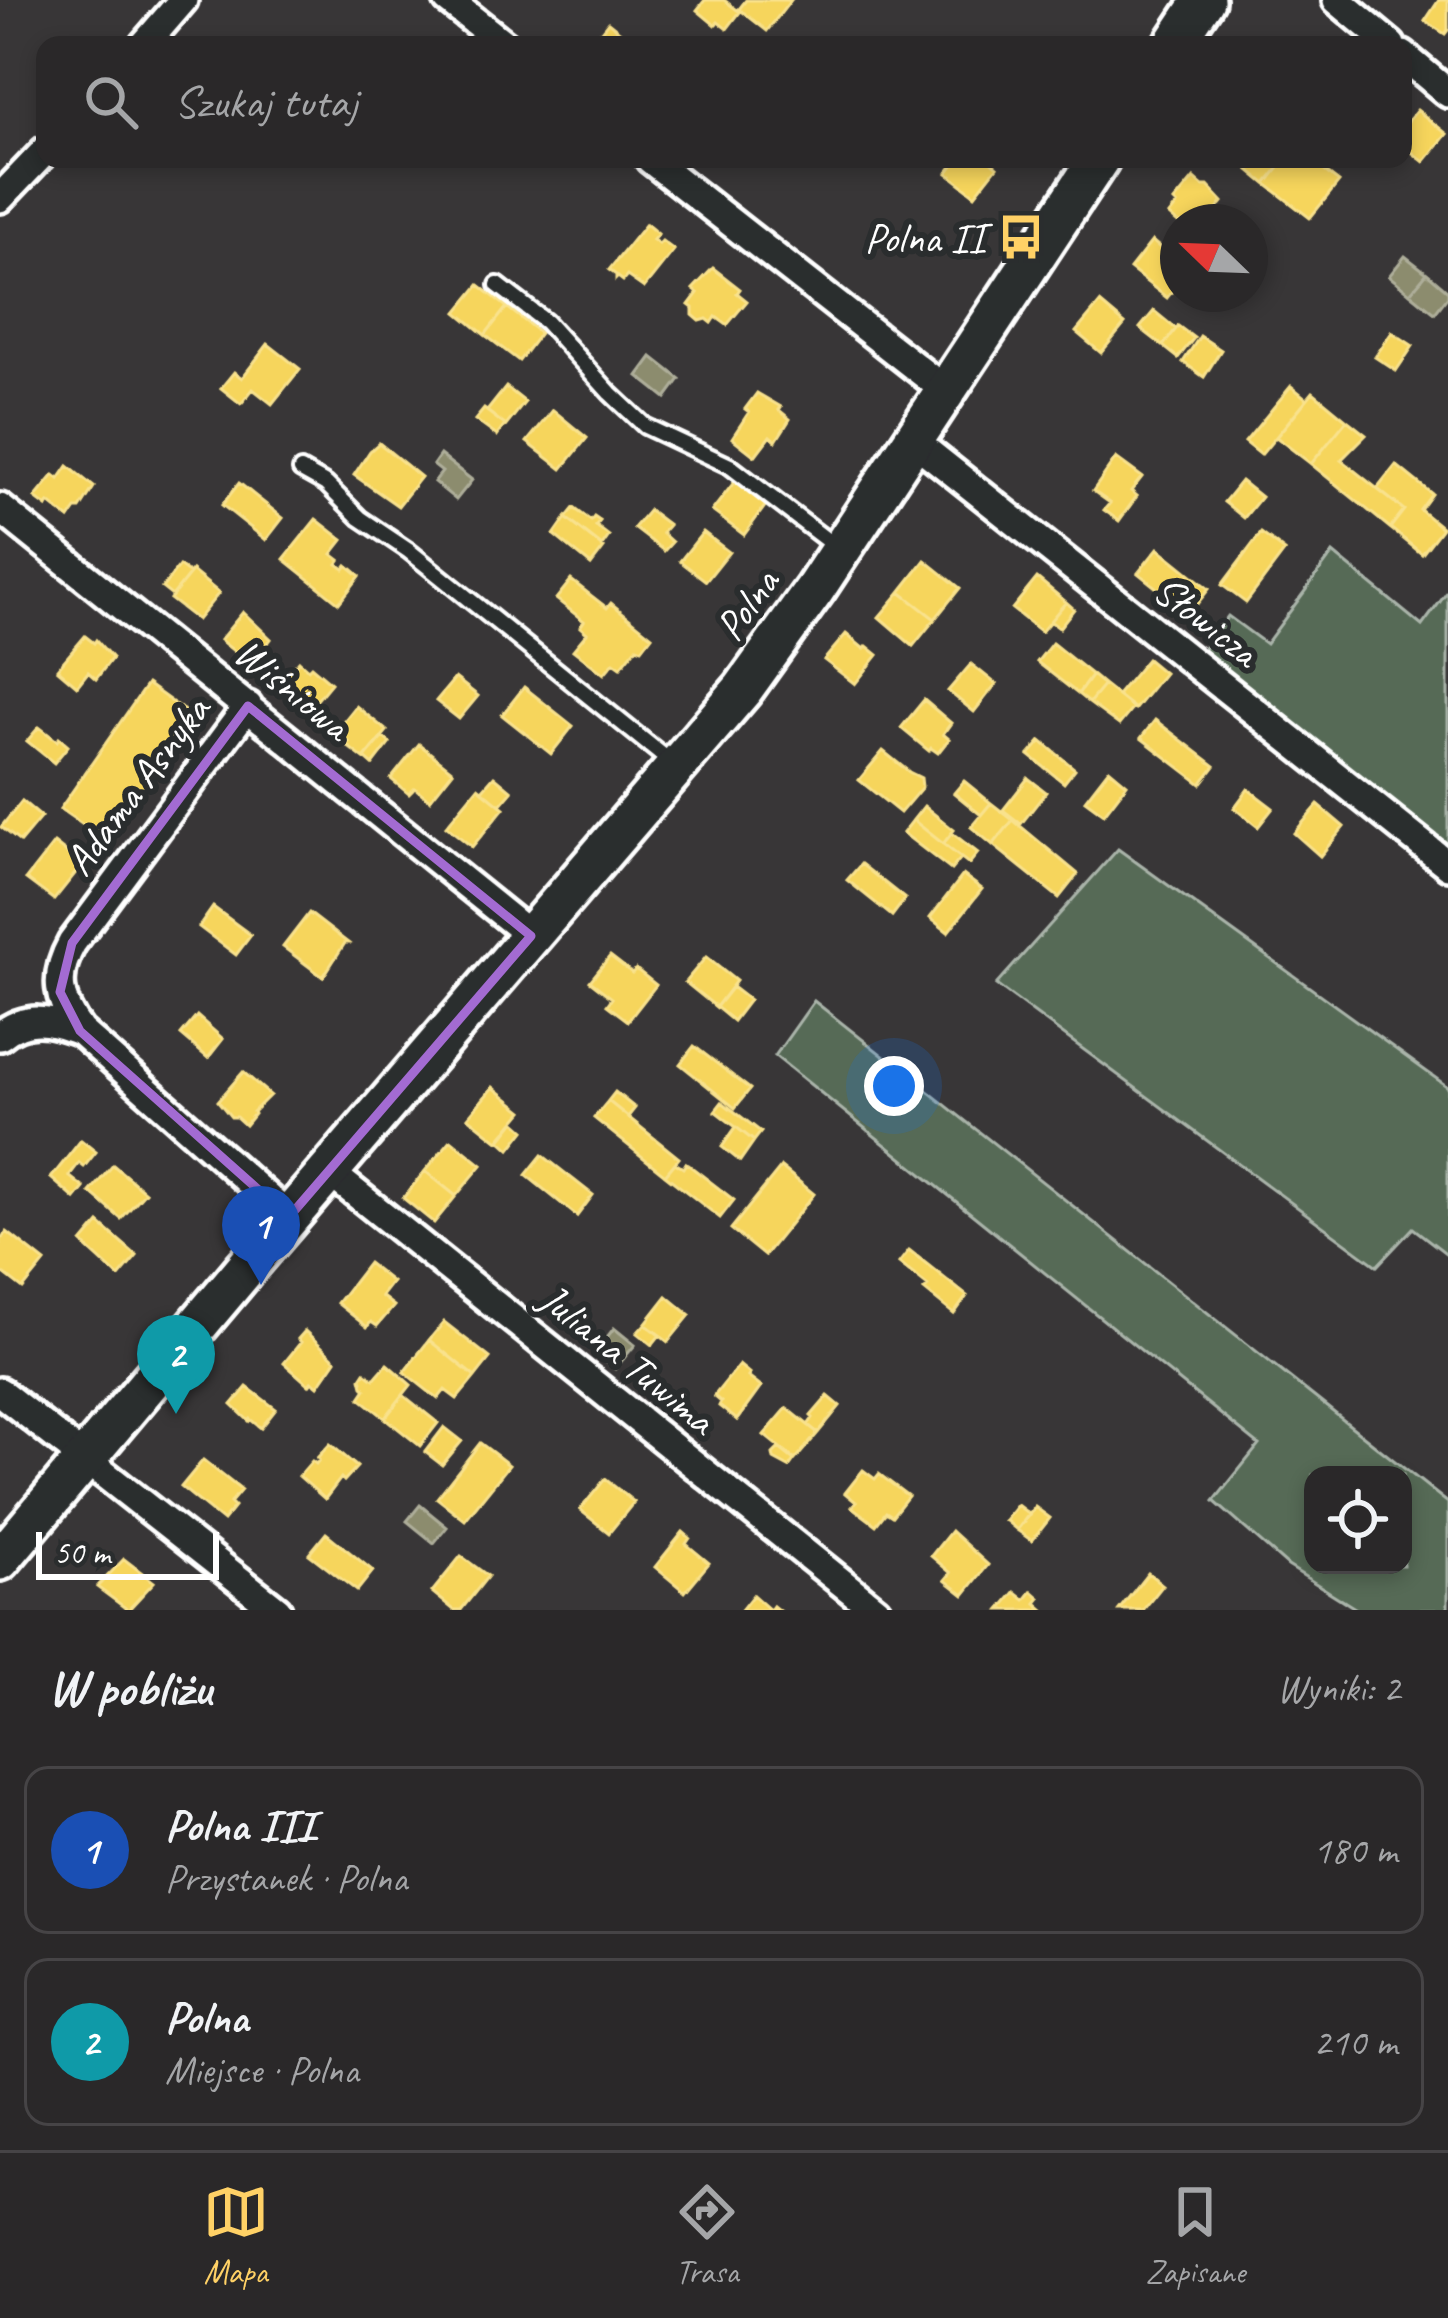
<!DOCTYPE html>
<html lang="pl">
<head>
<meta charset="utf-8">
<style>
  :root { --surface:#2a2829; --page:#363435; --text:#f1f3f6; --muted:#a5a6a8; --line:#464446; --accent:#ffd166 }
  body { margin:0; font-family:Caveat,sans-serif; background:var(--page); color:var(--text) }
  .controls { position:absolute; right:36px; bottom:36px; display:grid; overflow:hidden; border-radius:24px; box-shadow:0 6px 18px #0003 }
  .controls button { width:108px; height:108px; display:grid; place-items:center; padding:0; border:0; border-bottom:3px solid var(--line); background:var(--surface); color:var(--text); font:60px sans-serif }
  .compass { position:absolute; left:1160px; top:204px; width:108px; height:108px; border-radius:50%; background:var(--surface); box-shadow:0 6px 18px #0003; rotate:293deg }
  .scale { position:absolute; left:36px; bottom:30px; width:183px; box-sizing:border-box; padding-left:12px; border:6px solid #fff; border-top:0; font-size:33px; line-height:42px; white-space:nowrap; color:#fff; -webkit-text-stroke:9px #2a2d2e; paint-order:stroke }
  .you { position:absolute; left:894px; top:1086px; width:42px; height:42px; margin:-30px; border:9px solid #fff; border-radius:50%; background:#1a73e8; box-shadow:0 0 0 18px #1a73e833 }
  .badge { display:grid; place-items:center; width:78px; height:78px; border-radius:50%; background:var(--accent); color:#fff; font-size:39px; font-weight:700 }
  .pin { position:absolute; translate:-50% -99px; filter:drop-shadow(0 3px 6px #0008) }
  .pin::after { content:''; position:absolute; top:63px; width:42px; height:36px; background:inherit; clip-path:polygon(0 0,100% 0,50% 100%) }
  .list { margin:0; padding:0; list-style:none }
  h2 { display:flex; justify-content:space-between; align-items:center; height:156px; margin:0; padding:0 48px; font-size:51px }
  h2 small { font-size:39px; font-weight:400; color:var(--muted) }
  .list li { display:grid; grid-template-columns:78px 1fr auto; gap:36px; align-items:center; box-sizing:border-box; height:168px; margin:0 24px 24px; padding:0 24px; border:3px solid var(--line); border-radius:24px }
  .list b { display:block; font-size:45px; white-space:nowrap }
  .list p { margin:0; font-size:39px; white-space:nowrap; color:var(--muted) }
  .list em { font-size:39px; font-style:normal; color:var(--muted) }
  .icon { flex:none; width:66px; height:66px; fill:none; stroke:currentColor; stroke-width:2; stroke-linecap:round; stroke-linejoin:round }
  .map { position:relative; flex:none; width:1448px; height:1610px; overflow:hidden }
  .search { position:absolute; background:var(--surface); box-shadow:0 6px 18px #0003; left:36px; right:36px; top:36px; height:132px; display:flex; align-items:center; gap:30px; box-sizing:border-box; padding:0 42px; border-radius:24px; color:var(--muted); font-size:45px }
  .sheet { height:540px; background:var(--surface) }
  nav { display:flex; justify-content:space-around; align-items:center; box-sizing:border-box; height:168px; border-top:3px solid var(--line); background:var(--surface); font-size:33px; color:var(--muted) }
  nav a { display:grid; justify-items:center; gap:6px }
  nav .on { color:var(--accent) }
  .map>svg:first-child { display:block }
  .green { fill:#566a56; stroke:#aab4aa; stroke-width:3; fill-rule:evenodd }
  .homes { fill:#f6d55c; stroke:#f9e28d; stroke-width:3 }
  .industry { fill:#8c8c6e; stroke:#aeae9a; stroke-width:3 }
  .lines { fill:none; stroke-linecap:round; stroke-linejoin:round }
  .lane-casing { stroke:#fff; stroke-width:22 }
  .street-casing { stroke:#fff; stroke-width:36 }
  .secondary-casing { stroke:#fff; stroke-width:48 }
  .lane { stroke:#2a2d2e; stroke-width:14 }
  .street { stroke:#2a2d2e; stroke-width:27 }
  .secondary { stroke:#2a2d2e; stroke-width:39 }
  .marked { fill:none; stroke:#a36bd2; stroke-width:9; stroke-linejoin:round }
  .labels { text-anchor:middle; stroke-width:12; stroke-linejoin:round; paint-order:stroke }
  .poi-label { font-size:42px; fill:#fff; stroke:#2a2d2e; text-anchor:end }
  .street-label { font-size:42px; fill:#fff; stroke:#2a2d2e }
</style>
</head>
<body>
<div class="map">
<svg width="1448" height="1610" viewBox="0 0 1448 1610">
  <rect width="100%" height="100%" fill="#383637"/>
  <filter id="ink" filterUnits="userSpaceOnUse"><feTurbulence type="fractalNoise" baseFrequency=".00833" numOctaves="2"/><feDisplacementMap in="SourceGraphic" scale="24" xChannelSelector="R" yChannelSelector="G"/><feConvolveMatrix kernelMatrix="1 2 1 2 8 2 1 2 1" color-interpolation-filters="sRGB"/></filter>
  <g filter="url(#ink)">
    <path class="green" d="M1333,553L1422,626L1448,591V845L1199,655L1228,616L1266,644Z
      M1118,849L1448,1087V1255L1413,1228L1377,1266L996,985Z
      M814,1001L1448,1503V1610H1358L1288,1566L1214,1501L1259,1445L775,1056ZM1313,1475H1403V1565H1313Z"/>
    <path class="homes" d="M705,0H724L740,12L727,29L718,22L715,25L697,10Z
      M746,0H791L767,31L739,9Z
      M1439,0H1448V30L1445,34L1425,21Z
      M608,22L637,45H590Z
      M1417,110L1447,134L1424,162L1403,145V127Z
      M958,159H988L997,167L975,195L947,173Z
      M1258,159H1286L1266,184L1249,170Z
      M1286,159H1309L1339,182L1310,218L1266,184Z
      M1194,178L1203,186H1208L1223,202L1207,222L1178,223L1169,215L1177,205L1174,202Z
      M646,224L658,234L653,240L659,244L662,241L674,250L644,288L627,276L623,281L618,277L616,279V275L609,270Z
      M1152,241L1177,262L1169,272L1178,279V284L1167,298L1130,269Z
      M713,268L740,289L737,293L747,301L727,325L716,317L712,323L707,319L700,321L693,315V308L689,305L698,293L693,289Z
      M479,285L507,307L485,335L457,312Z
      M1100,303L1125,324L1101,353L1076,332Z
      M507,307L540,333L519,361L485,335Z
      M1154,311L1176,329L1163,346L1140,328Z
      M1178,326L1194,338L1178,358L1163,346Z
      M1392,332L1413,346L1396,371L1375,357Z
      M1200,336L1221,350L1204,377L1183,362Z
      M268,344L300,369L272,404L253,389L241,404L221,388L234,372L242,378Z
      M1291,386L1307,399L1261,455L1245,442Z
      M506,387L525,402L506,426L487,411Z
      M1313,392L1347,420L1311,464L1276,437Z
      M757,393L781,407L779,410L790,419L776,441L770,436L755,456L732,438L749,412L745,409Z
      M484,409L505,425L497,436L475,420Z
      M553,410L587,438L562,469L527,442Z
      M1347,420L1366,435L1341,460L1404,510L1390,528L1311,464Z
      M379,443L421,477L398,506L354,475L370,451Z
      M1116,458L1142,477L1131,491L1137,496L1119,521L1104,510L1110,503L1093,491Z
      M1396,465L1432,494L1420,510L1442,528L1422,554L1390,528L1404,510L1377,489Z
      M68,466L94,487L80,509H76L69,519L49,503L47,507L35,498L54,475L59,479Z
      M735,481L766,505L744,535L712,511Z
      M1241,481L1261,497L1244,518L1224,502Z
      M239,483L283,518L266,540L222,505Z
      M574,508L591,521L594,517L600,521L596,526L609,536L602,546L566,518Z
      M649,510L669,525L662,533L672,542L664,551L634,528Z
      M566,518L604,548L591,565L554,535Z
      M316,519L343,540L332,554L340,560L337,564L344,569L347,565L360,576L339,603L284,559Z
      M703,532L729,552L706,581L680,561Z
      M1261,533L1285,551L1246,603L1222,585Z
      M1158,548L1209,589L1189,614L1138,573Z
      M925,560L960,588L935,619L900,592Z
      M179,566L190,574L172,596L162,588Z
      M192,571L219,593L197,620L170,599Z
      M1037,578L1066,602L1041,632L1012,609Z
      M571,580L607,608L611,603L652,636L642,649L637,647L621,667L614,662L604,674L573,650L587,633L580,627L584,621L556,599Z
      M900,592L935,619L913,646L879,617Z
      M1066,602L1074,609L1059,628L1050,621Z
      M243,612L271,639L254,661L243,652L240,656L220,640Z
      M846,634L864,649L867,646L878,655L855,684L824,660Z
      M85,636L94,643L96,640L112,658L96,679L88,672L77,686L57,669Z
      M1052,643L1092,675L1078,694L1037,662Z
      M1147,659L1164,673L1135,709L1117,695Z
      M299,661L308,669L311,666L331,683L307,712L286,695L291,690L281,682Z
      M971,664L996,684L974,712L948,691Z
      M1092,675L1104,685L1089,703L1078,694Z
      M455,678L478,696L459,719L436,701Z
      M147,684L193,717L106,841L60,809Z
      M1104,685L1133,708L1119,725L1089,703Z
      M524,687L573,726L551,754L502,715Z
      M924,700L951,723L943,734L949,739L938,753L931,748L929,751L901,728Z
      M356,706L387,731L364,759L346,745L349,742L336,731Z
      M1155,720L1215,766L1201,784L1141,738Z
      M39,727L57,741L59,738L68,746L54,763L27,741Z
      M383,737L390,743L373,765L365,758Z
      M1041,741L1075,769L1064,783L1029,755Z
      M419,744L453,771L430,800L415,788L409,794L391,779Z
      M883,751L909,772L921,778L922,787L900,813L859,780Z
      M1109,769L1127,784L1104,814L1085,800Z
      M494,776L512,791L500,805L482,790Z
      M1028,778L1046,792L1021,824L1003,810Z
      M964,781L991,803L981,815L954,793Z
      M478,787L504,808L472,847L446,826Z
      M1248,789L1273,808L1258,827L1234,808Z
      M22,801L41,817L20,842L1,827Z
      M991,803L1013,820L993,845L971,827Z
      M1318,805L1344,827L1320,856L1294,833Z
      M924,806L954,830L943,844L913,820Z
      M913,820L961,858L951,870L903,833Z
      M1013,820L1078,874L1059,898L993,845Z
      M952,833L978,853L969,864L943,844Z
      M54,843L82,865L54,900L26,879Z
      M861,864L905,899L892,916L847,880Z
      M963,875L982,889L948,932L930,918Z
      M213,907L251,935L236,955L199,927Z
      M309,913L348,943H345L323,977L283,947Z
      M610,956L632,973L636,969L656,985L628,1021L607,1005L612,998L590,981Z
      M706,957L736,981L716,1007L685,982Z
      M732,987L749,1000L733,1021L716,1007Z
      M197,1016L223,1039L208,1058L181,1035Z
      M694,1046L750,1089L735,1108L680,1064Z
      M243,1072L270,1095L253,1112L254,1114L245,1125L236,1117H231L218,1101Z
      M493,1087L523,1111L498,1141L468,1117Z
      M615,1092L635,1108L628,1117L608,1101Z
      M608,1101L679,1158L665,1175L594,1118Z
      M722,1102L761,1132L754,1141L715,1111Z
      M515,1121L525,1130L510,1149L500,1140Z
      M736,1127L754,1141L740,1161L722,1147Z
      M81,1140L96,1152L84,1167L79,1163L69,1176L84,1188L75,1199L51,1178Z
      M451,1140L482,1165L456,1196L425,1171Z
      M542,1155L593,1195L577,1216L526,1175Z
      M675,1163L683,1168L686,1163L734,1200L720,1218L665,1175Z
      M113,1165L145,1192L121,1219L90,1192Z
      M781,1167L814,1194L764,1256L731,1229Z
      M425,1171L456,1196L434,1223L403,1198Z
      M99,1223L137,1256L119,1277L82,1243Z
      M7,1232L45,1262L23,1289L0,1271V1241Z
      M909,1250L967,1296L954,1314L924,1290L928,1286L899,1263Z
      M368,1263L392,1282L381,1296L394,1306L377,1326L371,1322L367,1327L337,1303Z
      M667,1296L690,1315L668,1342L645,1324Z
      M444,1322L490,1358L475,1377L429,1340Z
      M645,1324L660,1335L652,1345L637,1333Z
      M305,1331L336,1360L318,1386L312,1381L309,1385L284,1363L301,1342L298,1339Z
      M429,1340L475,1377L457,1399L445,1390L438,1399L404,1372Z
      M387,1364L411,1385L385,1418L360,1398L366,1389L363,1386L361,1378L365,1372L374,1379Z
      M739,1365L750,1374L748,1377L761,1387L737,1420L719,1406L721,1402L714,1396Z
      M247,1387L276,1409L261,1428L250,1419L249,1421L232,1405Z
      M403,1395L438,1423L420,1446L385,1418Z
      M828,1396L840,1406L818,1433L808,1425L813,1418L811,1416Z
      M787,1408L818,1433L795,1460L764,1435Z
      M444,1427L462,1441L442,1465L425,1452Z
      M480,1443L509,1465L465,1520L437,1498Z
      M330,1444L357,1467L344,1481L341,1478L325,1499L299,1476L312,1461L316,1464L319,1460L317,1458Z
      M779,1448L794,1460L789,1467L774,1459L773,1454Z
      M203,1460L241,1490L230,1503L234,1507L223,1521L181,1487Z
      M863,1470L875,1479L879,1474L908,1496L892,1516L886,1512L876,1525L852,1507L856,1502L845,1493Z
      M605,1479L634,1502L609,1533L580,1510Z
      M1017,1505L1029,1514L1017,1530L1005,1520Z
      M1035,1507L1050,1518L1032,1541L1017,1530Z
      M951,1531L988,1565L964,1595L945,1580L951,1573L931,1556Z
      M683,1532L690,1538L686,1544L709,1563L685,1592L655,1567Z
      M326,1533L373,1571L357,1591L309,1554Z
      M461,1556L488,1576L461,1610H454L432,1592Z
      M124,1559L154,1582L128,1610L97,1587Z
      M1148,1573L1163,1585L1143,1610H1119Z
      M1032,1591L1040,1598L1036,1603L1044,1610H1000L1015,1592L1025,1600Z
      M753,1595L770,1610L773,1606L778,1610H741Z"/>
    <path class="industry" d="M1405,256L1427,273L1410,293L1389,276Z
      M1427,273L1448,291V296L1435,313L1410,293Z
      M652,357L680,379L666,398L638,376Z
      M440,455L472,480L456,500L434,482L442,472L433,465Z
      M614,1328L635,1345L615,1369L595,1353Z
      M420,1505L447,1527L434,1543L407,1521Z"/>
    <g class="lines">
      <g class="lane-casing">
        <path id="lane" d="M498,285L546,322L610,393L645,426L730,466L837,548
          M301,470L326,484L360,518L409,551L673,764"/>
      </g>
      <g class="street-casing">
        <path id="street" d="M448,0L505,45
          M1337,0L1391,45
          M144,45L183,0
          M1403,55L1448,93
          M650,159L946,391
          M0,198L45,151
          M914,441L1448,865
          M0,508L531,936
          M248,706L72,943C53,977 58,1001 80,1031L289,1217
          M0,1036C26,1014 50,1020 80,1031
          M328,1171L876,1610
          M0,1392L277,1610"/>
      </g>
      <g class="secondary-casing">
        <path id="secondary" d="M1174,45L1204,0
          M0,1560L244,1270L743,689L815,589L1099,159"/>
      </g>
      <use href="#lane" class="lane"/>
      <use href="#street" class="street"/>
      <use href="#secondary" class="secondary"/>
    </g>
  </g>
  <path class="marked" d="M248,706L531,936L289,1217L80,1031L60,992L72,943Z"/>
  <defs>
    <g id="bus-bare" transform="scale(3.6)"><path d="M-5-6H5V4H4V6H2V4H-2V6H-4V4H-5ZM-3.5-4V0h7V-4ZM-3.5 1.2v1.5H-2V1.2ZM2 1.2v1.5H3.5V1.2Z" fill="#ffd166" stroke="#2a2d2e" stroke-width="2.5" paint-order="stroke"/></g>
  </defs>
  <g fill-rule="evenodd">
    <use href="#bus-bare" x="1021" y="237"/>
  </g>
  <g class="labels">
    <g class="poi-label">
      <text x="985" y="252">Polna II</text>
    </g>
    <g class="street-label">
      <text transform="translate(746 604) rotate(-54)" y="15">Polna</text>
      <text transform="translate(1207 620) rotate(38)" y="15">Słowicza</text>
      <text transform="translate(293 688) rotate(39)" y="15">Wiśniowa</text>
      <text transform="translate(136 785) rotate(-53)" y="15">Adama Asnyka</text>
      <text transform="translate(628 1358) rotate(39)" y="15">Juliana Tuwima</text>
    </g>
  </g>
</svg>
<div class="controls">
<button><svg class="icon" aria-label="locate" viewBox="0 0 24 24"><circle cx="12" cy="12" r="6"/><path d="M12 2v4M12 18v4M2 12h4M18 12h4"/></svg></button>
</div>
<svg class="compass" viewBox="-18 -18 36 36"><path d="M0-13l5 13h-10z" fill="#e53935"/><path d="M0 13l5-13h-10z" fill="#a5a6a8"/></svg>
<div class="scale">50 m</div>
<div class="you"></div>
<div class="pin badge" style="left:261px;top:1285px;background:#1a4fb4">1</div>
<div class="pin badge" style="left:176px;top:1414px;background:#0f9aa8">2</div>
<div class="search"><svg class="icon" aria-label="search" viewBox="0 0 24 24"><circle cx="10" cy="10" r="6"/><path d="M15 15l6 6"/></svg>Szukaj tutaj</div>
</div>
<section class="sheet">
<h2>W pobliżu<small>Wyniki: 2</small></h2>
<ul class="list">
<li><span class="badge" style="background:#1a4fb4">1</span><div><b>Polna III</b><p>Przystanek · Polna</p></div><em>180 m</em></li>
<li><span class="badge" style="background:#0f9aa8">2</span><div><b>Polna</b><p>Miejsce · Polna</p></div><em>210 m</em></li>
</ul>
</section>
<nav>
<a class="on"><svg class="icon" aria-label="map" viewBox="0 0 24 24"><path d="M3 6l6-2 6 2 6-2v14l-6 2-6-2-6 2zM9 4v14M15 6v14"/></svg>Mapa</a>
<a><svg class="icon" aria-label="directions" viewBox="0 0 24 24"><path d="M12 3l9 9-9 9-9-9zM9 14v-3h6M13 9l2 2-2 2"/></svg>Trasa</a>
<a><svg class="icon" aria-label="saved" viewBox="0 0 24 24"><path d="M7 4h10v16l-5-4-5 4z"/></svg>Zapisane</a>
</nav>
</body>
</html>
